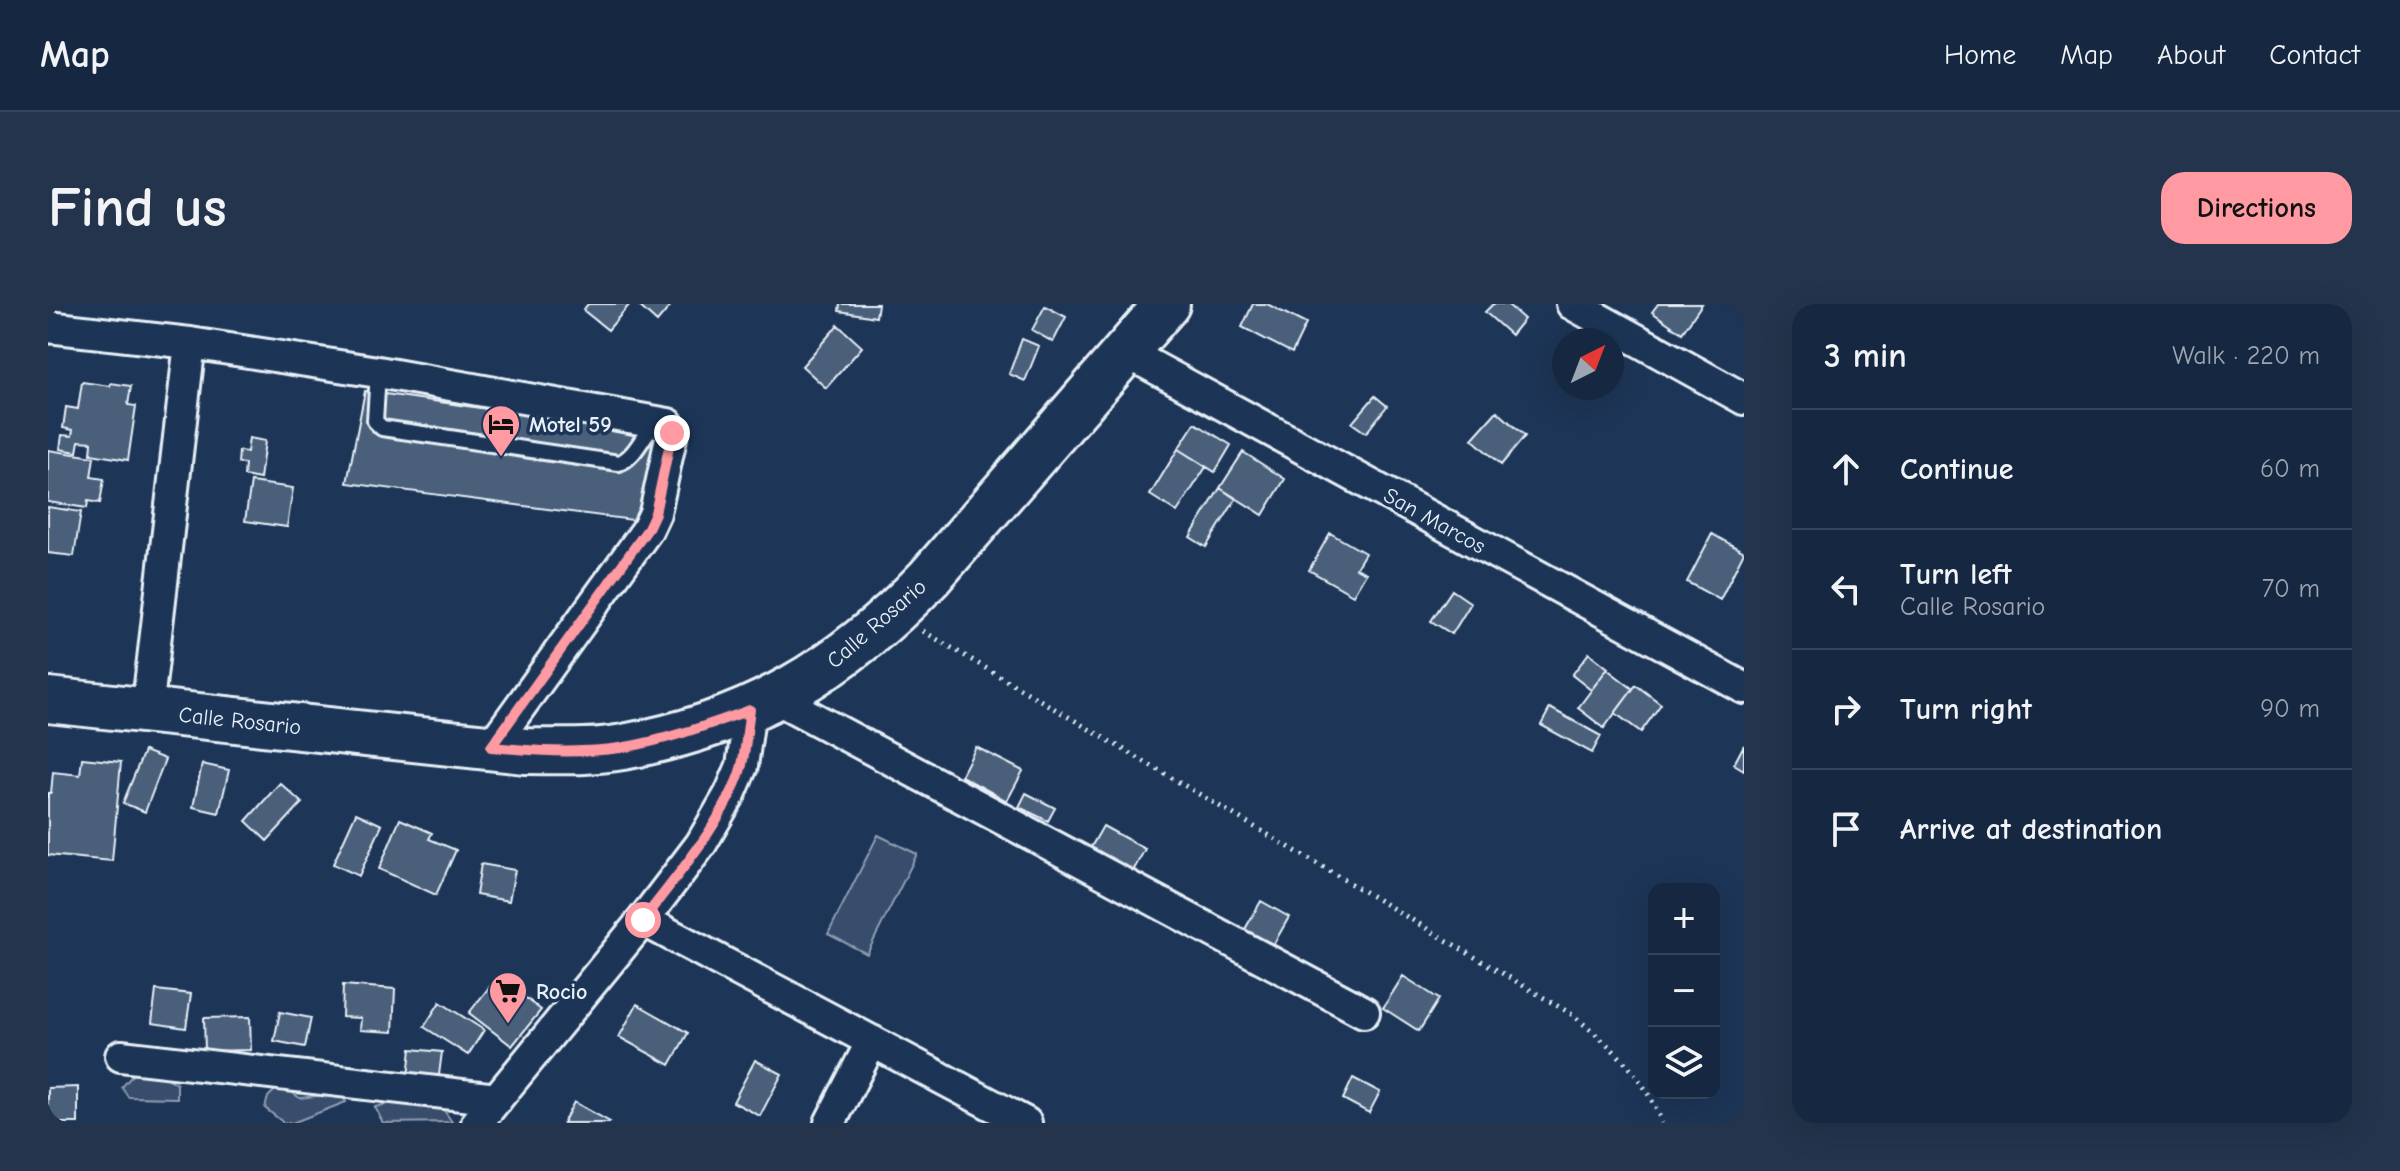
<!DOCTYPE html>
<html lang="en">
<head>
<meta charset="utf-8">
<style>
  :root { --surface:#162841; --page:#23344c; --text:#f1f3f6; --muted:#9ea6b1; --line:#35445a; --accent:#ff9aa2 }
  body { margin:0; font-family:"Comic Neue",sans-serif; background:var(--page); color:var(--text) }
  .controls { position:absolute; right:24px; bottom:24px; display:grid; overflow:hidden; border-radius:16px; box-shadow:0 8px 32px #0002 }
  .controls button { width:72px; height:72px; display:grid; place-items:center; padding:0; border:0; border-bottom:2px solid var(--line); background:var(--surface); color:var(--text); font:40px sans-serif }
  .compass { position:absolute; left:1504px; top:24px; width:72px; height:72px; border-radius:50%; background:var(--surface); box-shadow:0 8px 32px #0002; rotate:42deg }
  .stop { position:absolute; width:24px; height:24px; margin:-18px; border:6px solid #ff9aa2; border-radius:50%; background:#fff }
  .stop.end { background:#ff9aa2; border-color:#fff; box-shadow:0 2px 8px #0008 }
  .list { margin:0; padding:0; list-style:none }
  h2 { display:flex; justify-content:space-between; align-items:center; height:104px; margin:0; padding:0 32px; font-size:34px }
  h2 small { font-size:26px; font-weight:400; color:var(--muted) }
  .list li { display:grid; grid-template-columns:52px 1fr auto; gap:24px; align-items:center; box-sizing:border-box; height:120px; padding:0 32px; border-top:2px solid var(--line) }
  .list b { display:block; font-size:30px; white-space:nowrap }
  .list p { margin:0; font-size:26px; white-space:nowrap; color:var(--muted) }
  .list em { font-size:26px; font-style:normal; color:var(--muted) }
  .icon { flex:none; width:44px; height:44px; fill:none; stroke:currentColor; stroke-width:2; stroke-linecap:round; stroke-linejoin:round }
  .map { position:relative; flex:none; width:1696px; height:819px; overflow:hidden; border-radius:24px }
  header { display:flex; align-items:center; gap:48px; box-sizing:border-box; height:112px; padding:0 40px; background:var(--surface); border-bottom:2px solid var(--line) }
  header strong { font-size:38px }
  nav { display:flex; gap:44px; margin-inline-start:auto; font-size:28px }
  .intro { display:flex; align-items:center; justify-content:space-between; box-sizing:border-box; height:192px; padding:0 48px }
  h1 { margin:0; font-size:56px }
  .button { padding:20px 36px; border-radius:24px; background:var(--accent); color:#111; font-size:28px; font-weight:700 }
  main { display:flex; gap:48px; padding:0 48px }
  aside { flex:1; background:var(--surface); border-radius:24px; box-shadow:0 8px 32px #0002 }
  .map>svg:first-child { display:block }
  .green { fill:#374d6c; stroke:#909fb2; stroke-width:2 }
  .building { fill:#495e7a; stroke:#e8f1f8; stroke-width:2 }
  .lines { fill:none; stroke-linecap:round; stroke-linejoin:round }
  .service-casing { stroke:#e8f1f8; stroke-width:20 }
  .minor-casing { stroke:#e8f1f8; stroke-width:36 }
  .primary-casing { stroke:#e8f1f8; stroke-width:50 }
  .path { stroke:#e8f1f8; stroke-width:5; stroke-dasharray:2 6; stroke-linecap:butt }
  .service { stroke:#1d3557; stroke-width:14 }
  .minor { stroke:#1d3557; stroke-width:30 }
  .primary { stroke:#1d3557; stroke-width:44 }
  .route { stroke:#ff9aa2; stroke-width:10 }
  .labels { text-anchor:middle; stroke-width:7; stroke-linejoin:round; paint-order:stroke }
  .poi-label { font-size:22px; font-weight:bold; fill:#e8f1f8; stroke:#1d3557; text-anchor:start }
  .street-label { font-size:22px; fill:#e8f1f8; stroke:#1d3557 }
</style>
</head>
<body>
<header>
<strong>Map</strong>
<nav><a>Home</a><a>Map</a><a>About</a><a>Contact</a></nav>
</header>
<div class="intro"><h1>Find us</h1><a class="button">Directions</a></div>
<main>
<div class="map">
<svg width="1696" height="819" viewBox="0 0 1696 819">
  <rect width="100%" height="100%" fill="#1d3557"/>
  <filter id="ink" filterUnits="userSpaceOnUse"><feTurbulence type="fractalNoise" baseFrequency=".0125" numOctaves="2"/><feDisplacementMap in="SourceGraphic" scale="16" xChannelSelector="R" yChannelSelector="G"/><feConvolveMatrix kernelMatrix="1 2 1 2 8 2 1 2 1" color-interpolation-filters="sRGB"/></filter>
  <g filter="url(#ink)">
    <path class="green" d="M830,531L869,550L819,650L780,630Z
      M95,759L129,780V794L80,793L74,783Z
      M232,781L252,794L292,789L298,798L244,819H236L217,804L220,793Z
      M352,797L395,805L404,818L335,819L327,803Z"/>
    <path class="building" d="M540,0H582L560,26L535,6Z
      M589,0H624L609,18Z
      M792,0H830L828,13L791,7Z
      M1205,0H1219L1258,20L1244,49L1194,23Z
      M1445,0H1459L1476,15L1463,31L1437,8Z
      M1610,0H1654L1634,29L1604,8Z
      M997,2L1018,13L1005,38L984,26Z
      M790,21L814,43L778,84L754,62Z
      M974,35L991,42L977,77L961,70Z
      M34,78L62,82L63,79L83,82L80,101L88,102L80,156L43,150L44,138L31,137L29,148L12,145L14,131L24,132L25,126L15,124L18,103L30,105Z
      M317,87L607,130L592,217L299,179Z
      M1327,92L1339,102L1318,129L1304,119Z
      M1449,107L1477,132L1453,161L1424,135Z
      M1147,119L1183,141L1167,168L1130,145Z
      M201,134L217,137L212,175L196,172L197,160L190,159L191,147L199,148Z
      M1130,145L1158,163L1129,208L1102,191Z
      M0,146L46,153L43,173L56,175L52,199L40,197L39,204L0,198Z
      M1195,148L1237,175L1215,211L1172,184Z
      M203,178L245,184L239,223L197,217Z
      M1172,184L1188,195L1158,243L1142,233Z
      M0,203L33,208L26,252L0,249Z
      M1282,229L1317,249L1308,264L1318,269L1305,291L1261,266Z
      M1664,230L1696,248L1672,296L1639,278Z
      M1404,286L1423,299L1404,330L1383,317Z
      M1541,349L1560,364L1543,386L1524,371Z
      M1559,365L1585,385L1556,424L1530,404Z
      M1588,381L1613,400L1593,428L1567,409Z
      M1502,404L1553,432L1544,449L1493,421Z
      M1696,441V466L1686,460Z
      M928,443L975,467L959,497L913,472Z
      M96,447L117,455L97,508L75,499Z
      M34,454L73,458L64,557L0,551V489H3L5,468L32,471Z
      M154,460L181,466L171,509L145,503Z
      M232,479L254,499L219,537L198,517Z
      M978,489L1007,504L1000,517L971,503Z
      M308,509L334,521L311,572L285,560Z
      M352,515L384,529L381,535L408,546L388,591L331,565Z
      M1055,522L1097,545L1084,569L1042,545Z
      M433,560L467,566L461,597L428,591Z
      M1213,597L1241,613L1224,643L1196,627Z
      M450,672L493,706L464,742L421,709Z
      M1355,672L1391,695L1371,727L1335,704Z
      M295,681L347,685L345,728L312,726L313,714L294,713Z
      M108,686L143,690L138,724L104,719Z
      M392,698L436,726L420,751L376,723Z
      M589,700L640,729L622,761L571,733Z
      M232,708L263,714L257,743L226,737Z
      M202,713L203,746L157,747L156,714Z
      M363,745L394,748L389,786L359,782Z
      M707,756L734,770L712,812L685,798Z
      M1305,774L1332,788L1321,809L1295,795Z
      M30,783V819H0V784Z
      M526,798L562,818L561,819H515Z"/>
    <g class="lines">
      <g class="service-casing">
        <path id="service" d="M330,68L327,117L334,124L571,159C588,153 595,130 608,117"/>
      </g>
      <g class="minor-casing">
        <path id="minor" d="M1524,0L1696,95
          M0,23L142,39L330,68L620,120L624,129L607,209L599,226L443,443
          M1078,48L1696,384
          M726,393L1316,708
          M99,407L142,39
          M595,616L978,819
          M73,752L449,795
          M429,819L595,616L653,540L682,490L694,462L702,406
          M782,819L824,737"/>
      </g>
      <g class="primary-casing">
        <path id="primary" d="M0,396L477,447C510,447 543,449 575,443C702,420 793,366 881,274L1119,0"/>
      </g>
      <path class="path" d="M875,327L1525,711C1564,744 1595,769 1614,819"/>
      <use href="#service" class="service"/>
      <use href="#minor" class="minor"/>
      <use href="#primary" class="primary"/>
    </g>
  </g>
  <g class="lines" filter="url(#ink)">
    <path class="route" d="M595,616C627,574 681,511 694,461C698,443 699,424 702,406C660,421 616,437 572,444C529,450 486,447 443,443L599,226L607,209L624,129"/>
  </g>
  <defs>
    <g id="hotel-pin" transform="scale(2)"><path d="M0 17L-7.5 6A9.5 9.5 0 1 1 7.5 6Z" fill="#ff9aa2" stroke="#1d3557"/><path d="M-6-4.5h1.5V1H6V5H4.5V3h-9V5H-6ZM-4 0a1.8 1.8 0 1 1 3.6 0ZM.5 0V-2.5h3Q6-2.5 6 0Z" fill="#111"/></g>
    <g id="supermarket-pin" transform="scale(2)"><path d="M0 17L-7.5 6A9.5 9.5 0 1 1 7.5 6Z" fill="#ff9aa2" stroke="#1d3557"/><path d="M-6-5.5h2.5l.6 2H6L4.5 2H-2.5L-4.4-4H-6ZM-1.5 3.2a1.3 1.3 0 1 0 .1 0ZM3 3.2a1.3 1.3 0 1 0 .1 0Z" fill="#111"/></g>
  </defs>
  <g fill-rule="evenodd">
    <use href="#hotel-pin" x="453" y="120"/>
    <use href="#supermarket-pin" x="460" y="687"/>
  </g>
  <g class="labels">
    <g class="poi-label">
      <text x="481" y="128">Motel 59</text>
      <text x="488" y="695">Rocio</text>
    </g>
    <g class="street-label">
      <text transform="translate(1387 216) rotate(29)" y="8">San Marcos</text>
      <text transform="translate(828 319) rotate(-41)" y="8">Calle Rosario</text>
      <text transform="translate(192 416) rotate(6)" y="8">Calle Rosario</text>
    </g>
  </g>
</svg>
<div class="controls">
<button>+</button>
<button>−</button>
<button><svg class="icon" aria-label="layers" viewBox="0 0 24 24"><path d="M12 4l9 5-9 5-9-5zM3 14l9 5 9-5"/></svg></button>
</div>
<svg class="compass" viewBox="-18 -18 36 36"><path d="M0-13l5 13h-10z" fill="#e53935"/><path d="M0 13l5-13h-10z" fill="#9ea6b1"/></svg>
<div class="stop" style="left:595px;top:616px"></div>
<div class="stop end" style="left:624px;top:129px"></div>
</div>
<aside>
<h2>3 min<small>Walk · 220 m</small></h2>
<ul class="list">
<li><svg class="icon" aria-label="ahead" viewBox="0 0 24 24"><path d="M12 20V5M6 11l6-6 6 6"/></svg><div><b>Continue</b></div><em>60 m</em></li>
<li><svg class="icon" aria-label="left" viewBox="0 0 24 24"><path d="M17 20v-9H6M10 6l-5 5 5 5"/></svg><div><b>Turn left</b><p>Calle Rosario</p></div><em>70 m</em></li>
<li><svg class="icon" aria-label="right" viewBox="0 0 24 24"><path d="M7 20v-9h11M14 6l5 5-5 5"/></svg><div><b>Turn right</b></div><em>90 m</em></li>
<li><svg class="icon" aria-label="arrive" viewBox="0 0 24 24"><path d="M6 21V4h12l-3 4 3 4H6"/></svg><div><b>Arrive at destination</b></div></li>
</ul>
</aside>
</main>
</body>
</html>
